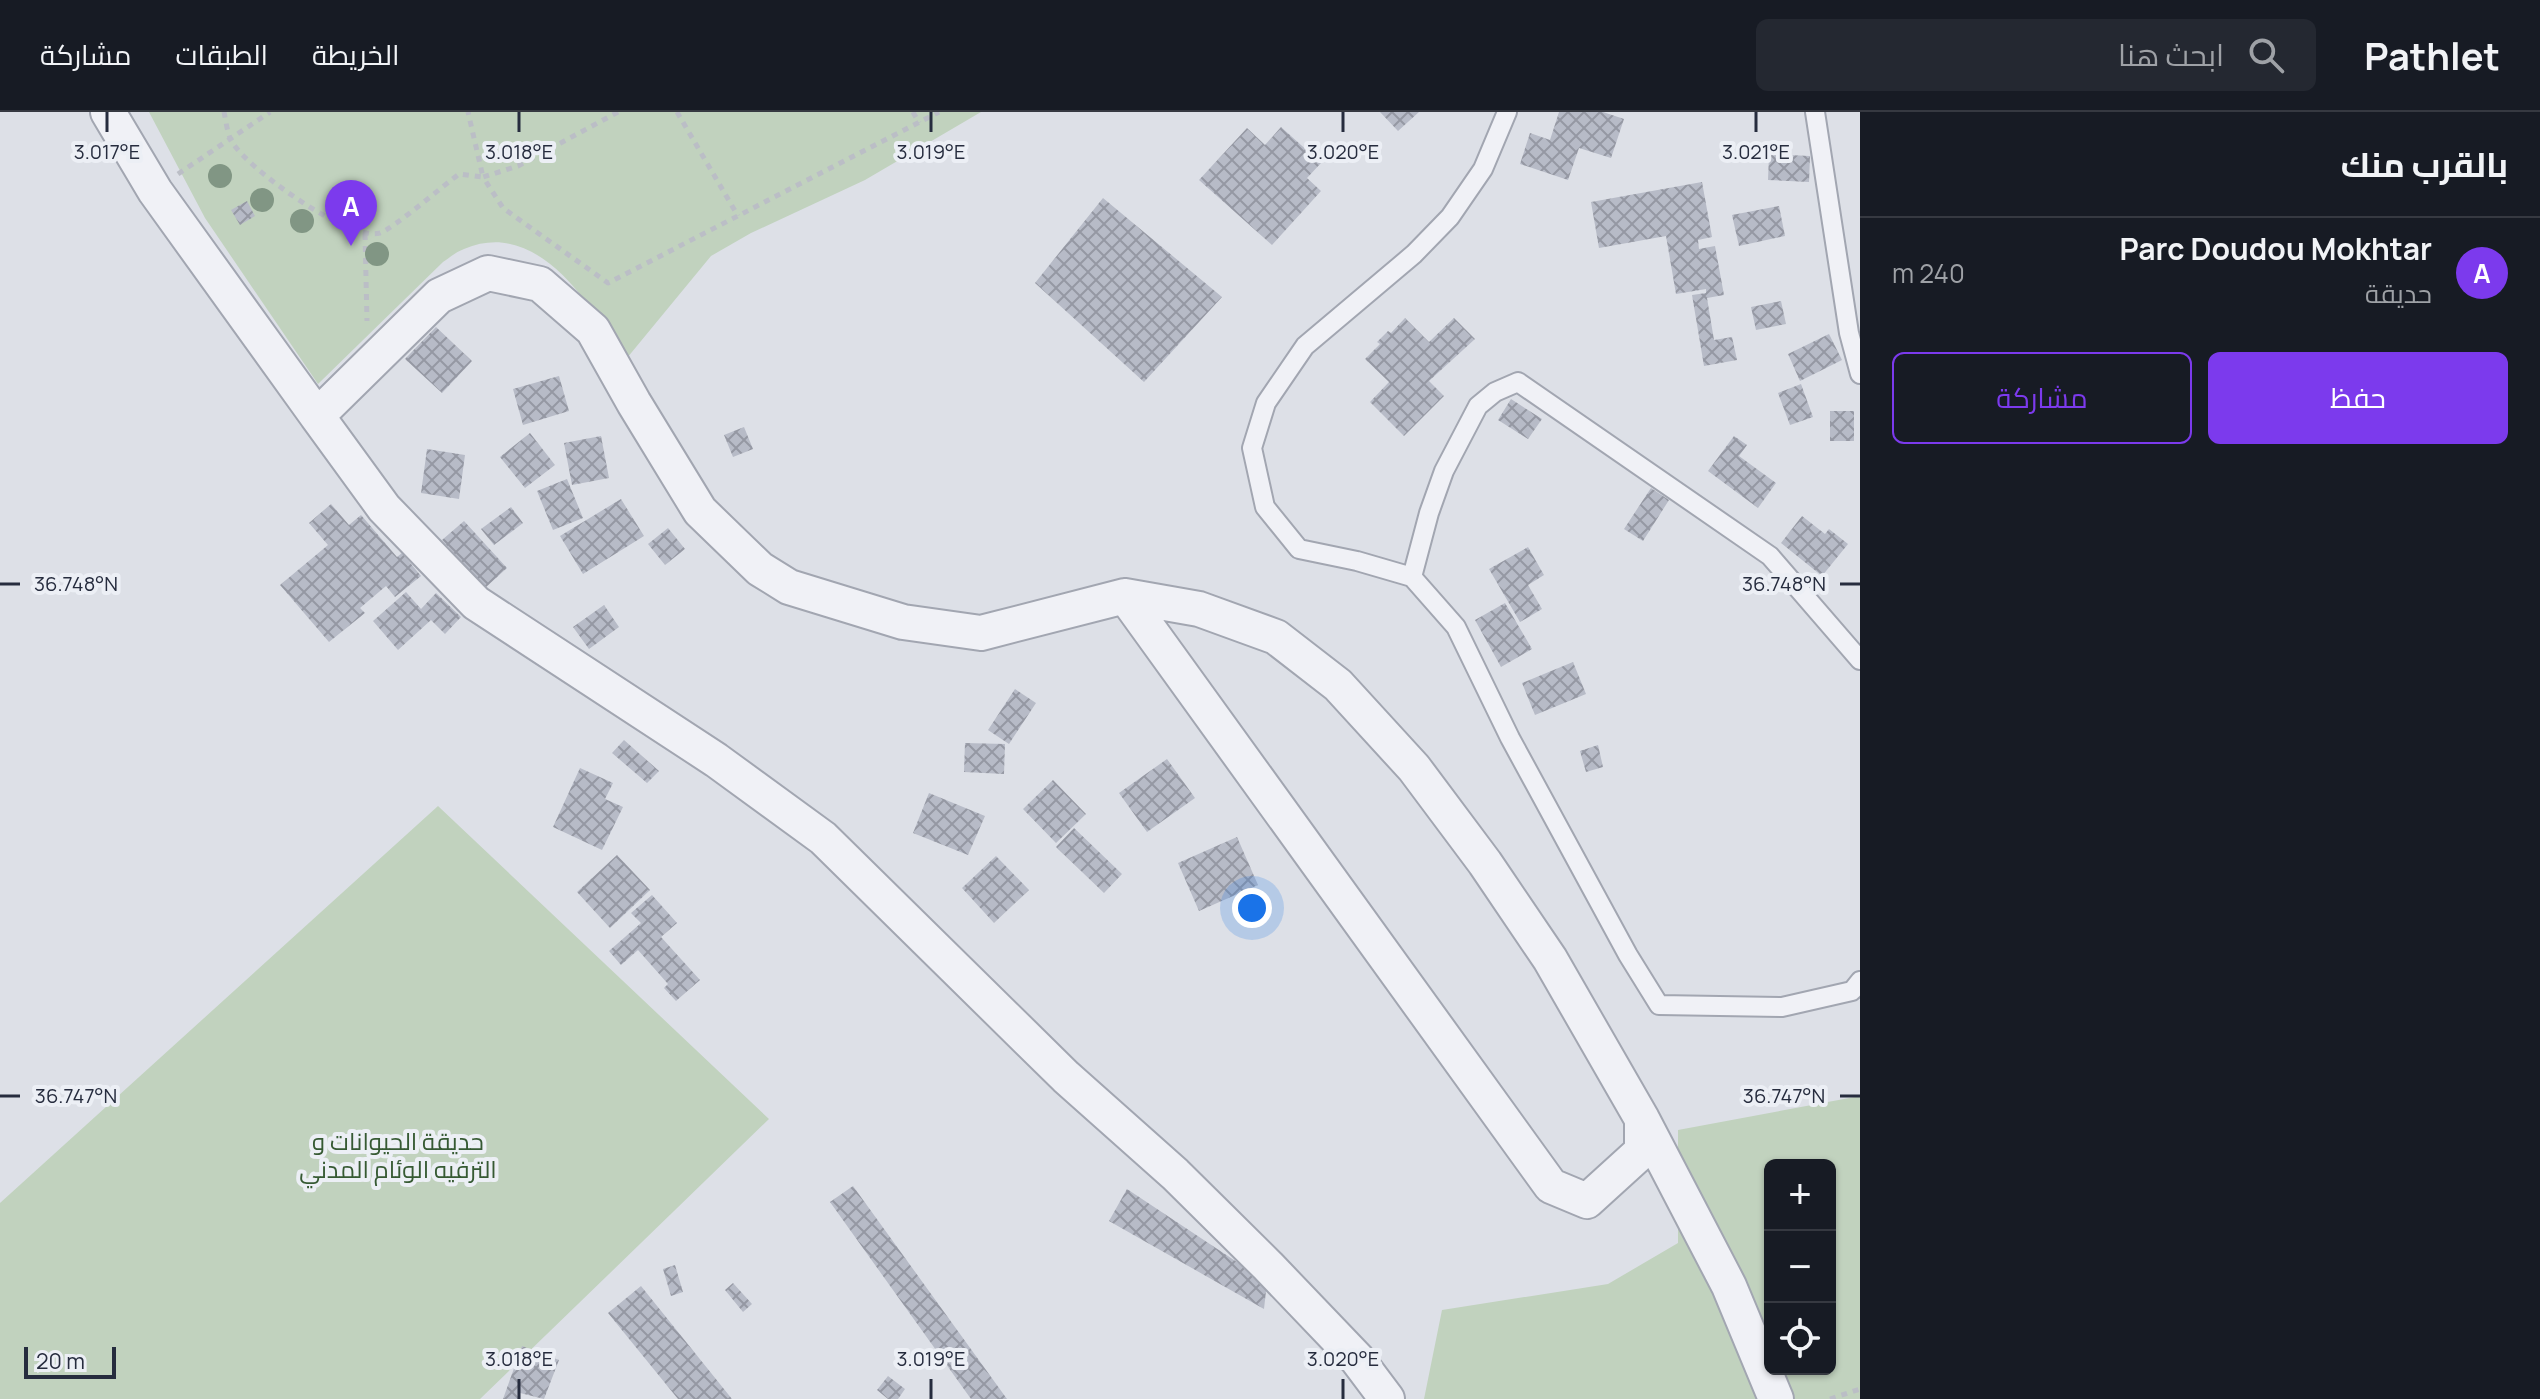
<!DOCTYPE html>
<html lang="ar">
<head>
<meta charset="utf-8">
<style>
  :root { --surface:#171b24; --page:#242831; --text:#f1f3f6; --muted:#9ea1a6; --line:#363941; --accent:#7c3aed }
  body { margin:0; font-family:Manrope,Cairo,sans-serif; background:var(--page); color:var(--text); direction:rtl }
  .controls { position:absolute; right:24px; bottom:24px; display:grid; overflow:hidden; border-radius:12px; box-shadow:0 2px 6px #0004 }
  .controls button { width:72px; height:72px; display:grid; place-items:center; padding:0; border:0; border-bottom:2px solid var(--line); background:var(--surface); color:var(--text); font:40px sans-serif }
  .scale { position:absolute; left:24px; bottom:20px; width:92px; box-sizing:border-box; padding-left:8px; border:4px solid #262c3e; border-top:0; font-size:22px; line-height:28px; white-space:nowrap; color:#262c3e; -webkit-text-stroke:6px #eceff5; paint-order:stroke }
  .you { position:absolute; left:1252px; top:796px; width:28px; height:28px; margin:-20px; border:6px solid #fff; border-radius:50%; background:#1a73e8; box-shadow:0 0 0 12px #1a73e833 }
  .badge { display:grid; place-items:center; width:52px; height:52px; border-radius:50%; background:var(--accent); color:#fff; font-size:26px; font-weight:700 }
  .pin { position:absolute; translate:-50% -66px; filter:drop-shadow(0 2px 4px #0008) }
  .pin::after { content:''; position:absolute; top:42px; width:28px; height:24px; background:inherit; clip-path:polygon(0 0,100% 0,50% 100%) }
  .list { margin:0; padding:0; list-style:none }
  h2 { display:flex; justify-content:space-between; align-items:center; height:104px; margin:0; padding:0 32px; font-size:34px }
  h2 small { font-size:26px; font-weight:400; color:var(--muted) }
  .list li { display:grid; grid-template-columns:52px 1fr auto; gap:24px; align-items:center; box-sizing:border-box; height:112px; padding:0 32px; border-top:2px solid var(--line) }
  .list b { display:block; font-size:30px; white-space:nowrap }
  .list p { margin:0; font-size:26px; white-space:nowrap; color:var(--muted) }
  .list em { font-size:26px; font-style:normal; color:var(--muted) }
  .actions { display:flex; gap:16px; padding:24px 32px }
  .actions a { flex:1; padding:18px 0; border:2px solid var(--accent); border-radius:12px; text-align:center; font-size:28px; color:var(--accent) }
  .actions .main { background:var(--accent); color:#fff }
  .icon { flex:none; width:44px; height:44px; fill:none; stroke:currentColor; stroke-width:2; stroke-linecap:round; stroke-linejoin:round }
  .map { position:relative; flex:none; width:1860px; height:1287px; overflow:hidden; direction:ltr }
  header { display:flex; align-items:center; gap:48px; box-sizing:border-box; height:112px; padding:0 40px; background:var(--surface); border-bottom:2px solid var(--line) }
  header strong { font-size:38px }
  nav { display:flex; gap:44px; margin-inline-start:auto; font-size:28px }
  .search { width:560px; height:72px; background:var(--page); display:flex; align-items:center; gap:20px; box-sizing:border-box; padding:0 28px; border-radius:12px; color:var(--muted); font-size:30px }
  main { display:flex }
  aside { flex:1; background:var(--surface) }
  .map>svg:first-child { display:block }
  .park { fill:#c1d2be; fill-rule:evenodd }
  .building { fill:url(#building-cross-hatch) }
  .lines { fill:none; stroke-linecap:round; stroke-linejoin:round }
  .service-casing { stroke:#a2a6b1; stroke-width:22 }
  .minor-casing { stroke:#a2a6b1; stroke-width:38 }
  .path { stroke:#bbbec6; stroke-width:5; stroke-dasharray:6 6; stroke-linecap:butt }
  .service { stroke:#f0f1f6; stroke-width:18 }
  .minor { stroke:#f0f1f6; stroke-width:34 }
  .tree { fill:#819684 }
  .ticks { fill:none; stroke:#262c3e; stroke-width:3 }
  .labels { text-anchor:middle; stroke-width:8; stroke-linejoin:round; paint-order:stroke }
  .park-label { font-size:24px; fill:#365a33; stroke:#eceff5 }
  .ticks-label { font-size:20px; text-anchor:middle; fill:#262c3e; stroke:#eceff5; stroke-width:8; stroke-linejoin:round; paint-order:stroke }
</style>
</head>
<body>
<header>
<strong>Pathlet</strong>
<div class="search"><svg class="icon" aria-label="search" viewBox="0 0 24 24"><circle cx="10" cy="10" r="6"/><path d="M15 15l6 6"/></svg>ابحث هنا</div>
<nav><a>الخريطة</a><a>الطبقات</a><a>مشاركة</a></nav>
</header>
<main>
<aside>
<h2>بالقرب منك<small></small></h2>
<ul class="list">
<li><span class="badge">A</span><div><b>Parc Doudou Mokhtar</b><p>حديقة</p></div><em>240 m</em></li>
</ul>
<div class="actions"><a class="main">حفظ</a><a>مشاركة</a></div>
</aside>
<div class="map">
<svg width="1860" height="1287" viewBox="0 0 1860 1287">
  <defs>
    <pattern id="building-cross-hatch" width="8" height="8" patternUnits="userSpaceOnUse" patternTransform="scale(2)"><rect width="8" height="8" fill="#b7bbc7"/><path d="M0 0l8 8M0 8l8-8" fill="none" stroke="#9598a3"/></pattern>
  </defs>
  <rect width="100%" height="100%" fill="#dde0e7"/>
  <path class="park" d="M149,0H981L865,68L751,121L711,144L627,246C590,196 540,105 464,137C456,140 449,146 443,150L318,272L205,106Z
    M438,694L769,1007L480,1287H0V1091Z
    M1860,984V1287H1424L1442,1198L1608,1172L1678,1131V1018ZM1770,1053H1830V1257H1770Z"/>
  <path class="building" d="M1380,0H1419L1398,19Z
    M1559,0H1603L1624,7L1611,46L1579,36L1568,68L1520,52L1530,21L1550,28Z
    M1281,15L1321,51L1307,66L1321,79L1272,133L1199,68L1247,16L1265,33Z
    M1769,42L1810,44L1809,70L1768,68Z
    M1702,70L1712,125L1698,128L1699,137L1715,134L1724,183L1707,186L1714,228L1732,225L1737,248L1704,254L1692,183L1706,181V177L1676,182L1666,124L1599,136L1591,90Z
    M1103,86L1222,185L1144,270L1035,171Z
    M247,89L255,104L240,113L231,98Z
    M1779,94L1785,124L1739,134L1732,103Z
    M1781,189L1786,212L1756,218L1751,195Z
    M1405,206L1429,230L1454,206L1475,227L1429,269L1444,284L1404,324L1370,290L1389,270L1365,247L1380,232L1377,230L1388,219L1391,221Z
    M436,215L472,249L442,281L405,247Z
    M1829,222L1842,248L1800,269L1788,242Z
    M559,264L569,299L523,313L513,277Z
    M1801,272L1813,305L1790,313L1778,281Z
    M1511,287L1542,307L1528,327L1498,308Z
    M1830,299H1854V329H1830Z
    M744,315L753,337L733,345L724,323Z
    M530,321L555,353L525,376L500,345Z
    M601,324L609,366L572,373L564,331Z
    M1734,324L1747,333L1739,344L1776,371L1758,396L1708,359Z
    M427,337L465,343L459,387L421,381Z
    M567,367L583,406L553,418L537,379Z
    M1651,376L1669,388L1643,429L1624,417Z
    M621,387L644,424L583,462L560,424Z
    M331,392L349,413L361,403L397,445L402,441L421,464L395,485L386,474L360,496L365,501L329,530L280,473L328,433L309,411Z
    M511,395L523,411L494,433L481,417Z
    M1802,404L1825,422L1829,417L1848,432L1822,464L1781,431Z
    M464,409L507,456L485,476L442,428Z
    M668,416L685,437L665,453L648,432Z
    M1528,435L1544,463L1528,473L1542,497L1520,510L1489,457Z
    M406,480L421,497L436,481L461,505L445,522L431,508L398,538L373,509Z
    M1505,491L1532,537L1501,555L1475,508Z
    M604,493L619,515L589,537L573,515Z
    M1573,550L1586,582L1535,603L1522,571Z
    M1015,577L1036,591L1009,632L988,618Z
    M624,628L659,659L647,671L612,641Z
    M965,631L1005,632L1004,662L964,660Z
    M1598,633L1603,655L1586,660L1580,639Z
    M1167,647L1195,686L1147,720L1119,681Z
    M580,656L613,671L605,687L623,695L602,738L553,715Z
    M1053,668L1086,702L1056,731L1023,697Z
    M929,681L985,704L968,743L913,721Z
    M1074,716L1122,762L1104,781L1056,735Z
    M1237,725L1258,773L1199,799L1178,751Z
    M617,743L650,778L610,816L577,780Z
    M996,744L1029,778L994,811L962,776Z
    M652,783L677,811L661,825L700,868L676,889L664,876L668,872L638,838L621,853L609,839L641,811L631,801Z
    M853,1074L1007,1287H971L830,1090Z
    M1127,1077L1267,1170L1264,1197L1109,1109Z
    M675,1153L683,1180L671,1184L663,1157Z
    M733,1171L752,1192L743,1200L725,1178Z
    M641,1174L732,1287H678L608,1201Z
    M522,1234L559,1248L544,1287L520,1281L518,1287H503Z
    M888,1264L905,1277L898,1287H888L877,1278Z"/>
  <g class="lines">
    <g class="service-casing">
      <path id="service" d="M1507,0L1483,57L1450,105L1414,142L1305,234L1266,291L1252,336L1265,395L1299,437L1357,449L1412,465L1456,515L1510,626L1628,843L1659,893L1782,895L1852,879L1860,869
        M1815,0L1849,221L1860,262
        M1412,465L1429,401L1444,359L1478,294L1495,280L1518,270L1770,444L1860,548"/>
    </g>
    <g class="minor-casing">
      <path id="minor" d="M108,0L155,79L317,304L439,184L488,161L540,172L593,218L634,291L700,399L760,457L789,475L903,510L981,521L1125,484L1199,497L1276,525L1338,573L1414,656L1485,751L1550,847L1642,1007L1729,1174L1776,1287
        M317,304L384,396L476,491L716,648L823,726L1066,965L1175,1062L1268,1154L1357,1247L1387,1287
        M1125,484L1551,1074L1587,1089L1642,1039V1007"/>
    </g>
    <path class="path" d="M224,0C226,9 227,21 232,30C248,57 349,130 380,121C394,116 444,73 459,62L483,65L468,0
      M618,0L518,54L483,65L503,96L608,171L939,0
      M677,0L738,104
      M913,0L919,11
      M178,62L270,0
      M365,122L367,209
      M1830,1287L1860,1277"/>
    <use href="#service" class="service"/>
    <use href="#minor" class="minor"/>
  </g>
  <g class="tree">
    <circle cx="220" cy="64" r="12"/>
    <circle cx="262" cy="88" r="12"/>
    <circle cx="302" cy="109" r="12"/>
    <circle cx="377" cy="142" r="12"/>
  </g>
  <path class="ticks" d="M107,0V20M519,0V20M931,0V20M1343,0V20M1756,0V20M0,472H20M1840,472H1860M0,984H20M1840,984H1860M519,1267V1287M931,1267V1287M1343,1267V1287"/>
  <g class="labels">
    <g class="park-label">
      <text x="398" y="1038">حديقة الحيوانات و<tspan x="398" dy="28">الترفيه الوئام المدني</tspan></text>
    </g>
  </g>
  <g class="ticks-label">
    <text x="107" y="47">3.017°E</text>
    <text x="519" y="47">3.018°E</text>
    <text x="931" y="47">3.019°E</text>
    <text x="1343" y="47">3.020°E</text>
    <text x="1756" y="47">3.021°E</text>
    <text x="76" y="479">36.748°N</text>
    <text x="1784" y="479">36.748°N</text>
    <text x="76" y="991">36.747°N</text>
    <text x="1784" y="991">36.747°N</text>
    <text x="519" y="1254">3.018°E</text>
    <text x="931" y="1254">3.019°E</text>
    <text x="1343" y="1254">3.020°E</text>
  </g>
</svg>
<div class="controls">
<button>+</button>
<button>−</button>
<button><svg class="icon" aria-label="locate" viewBox="0 0 24 24"><circle cx="12" cy="12" r="6"/><path d="M12 2v4M12 18v4M2 12h4M18 12h4"/></svg></button>
</div>
<div class="scale">20 m</div>
<div class="you"></div>
<div class="pin badge" style="left:351px;top:134px">A</div>
</div>
</main>
</body>
</html>
